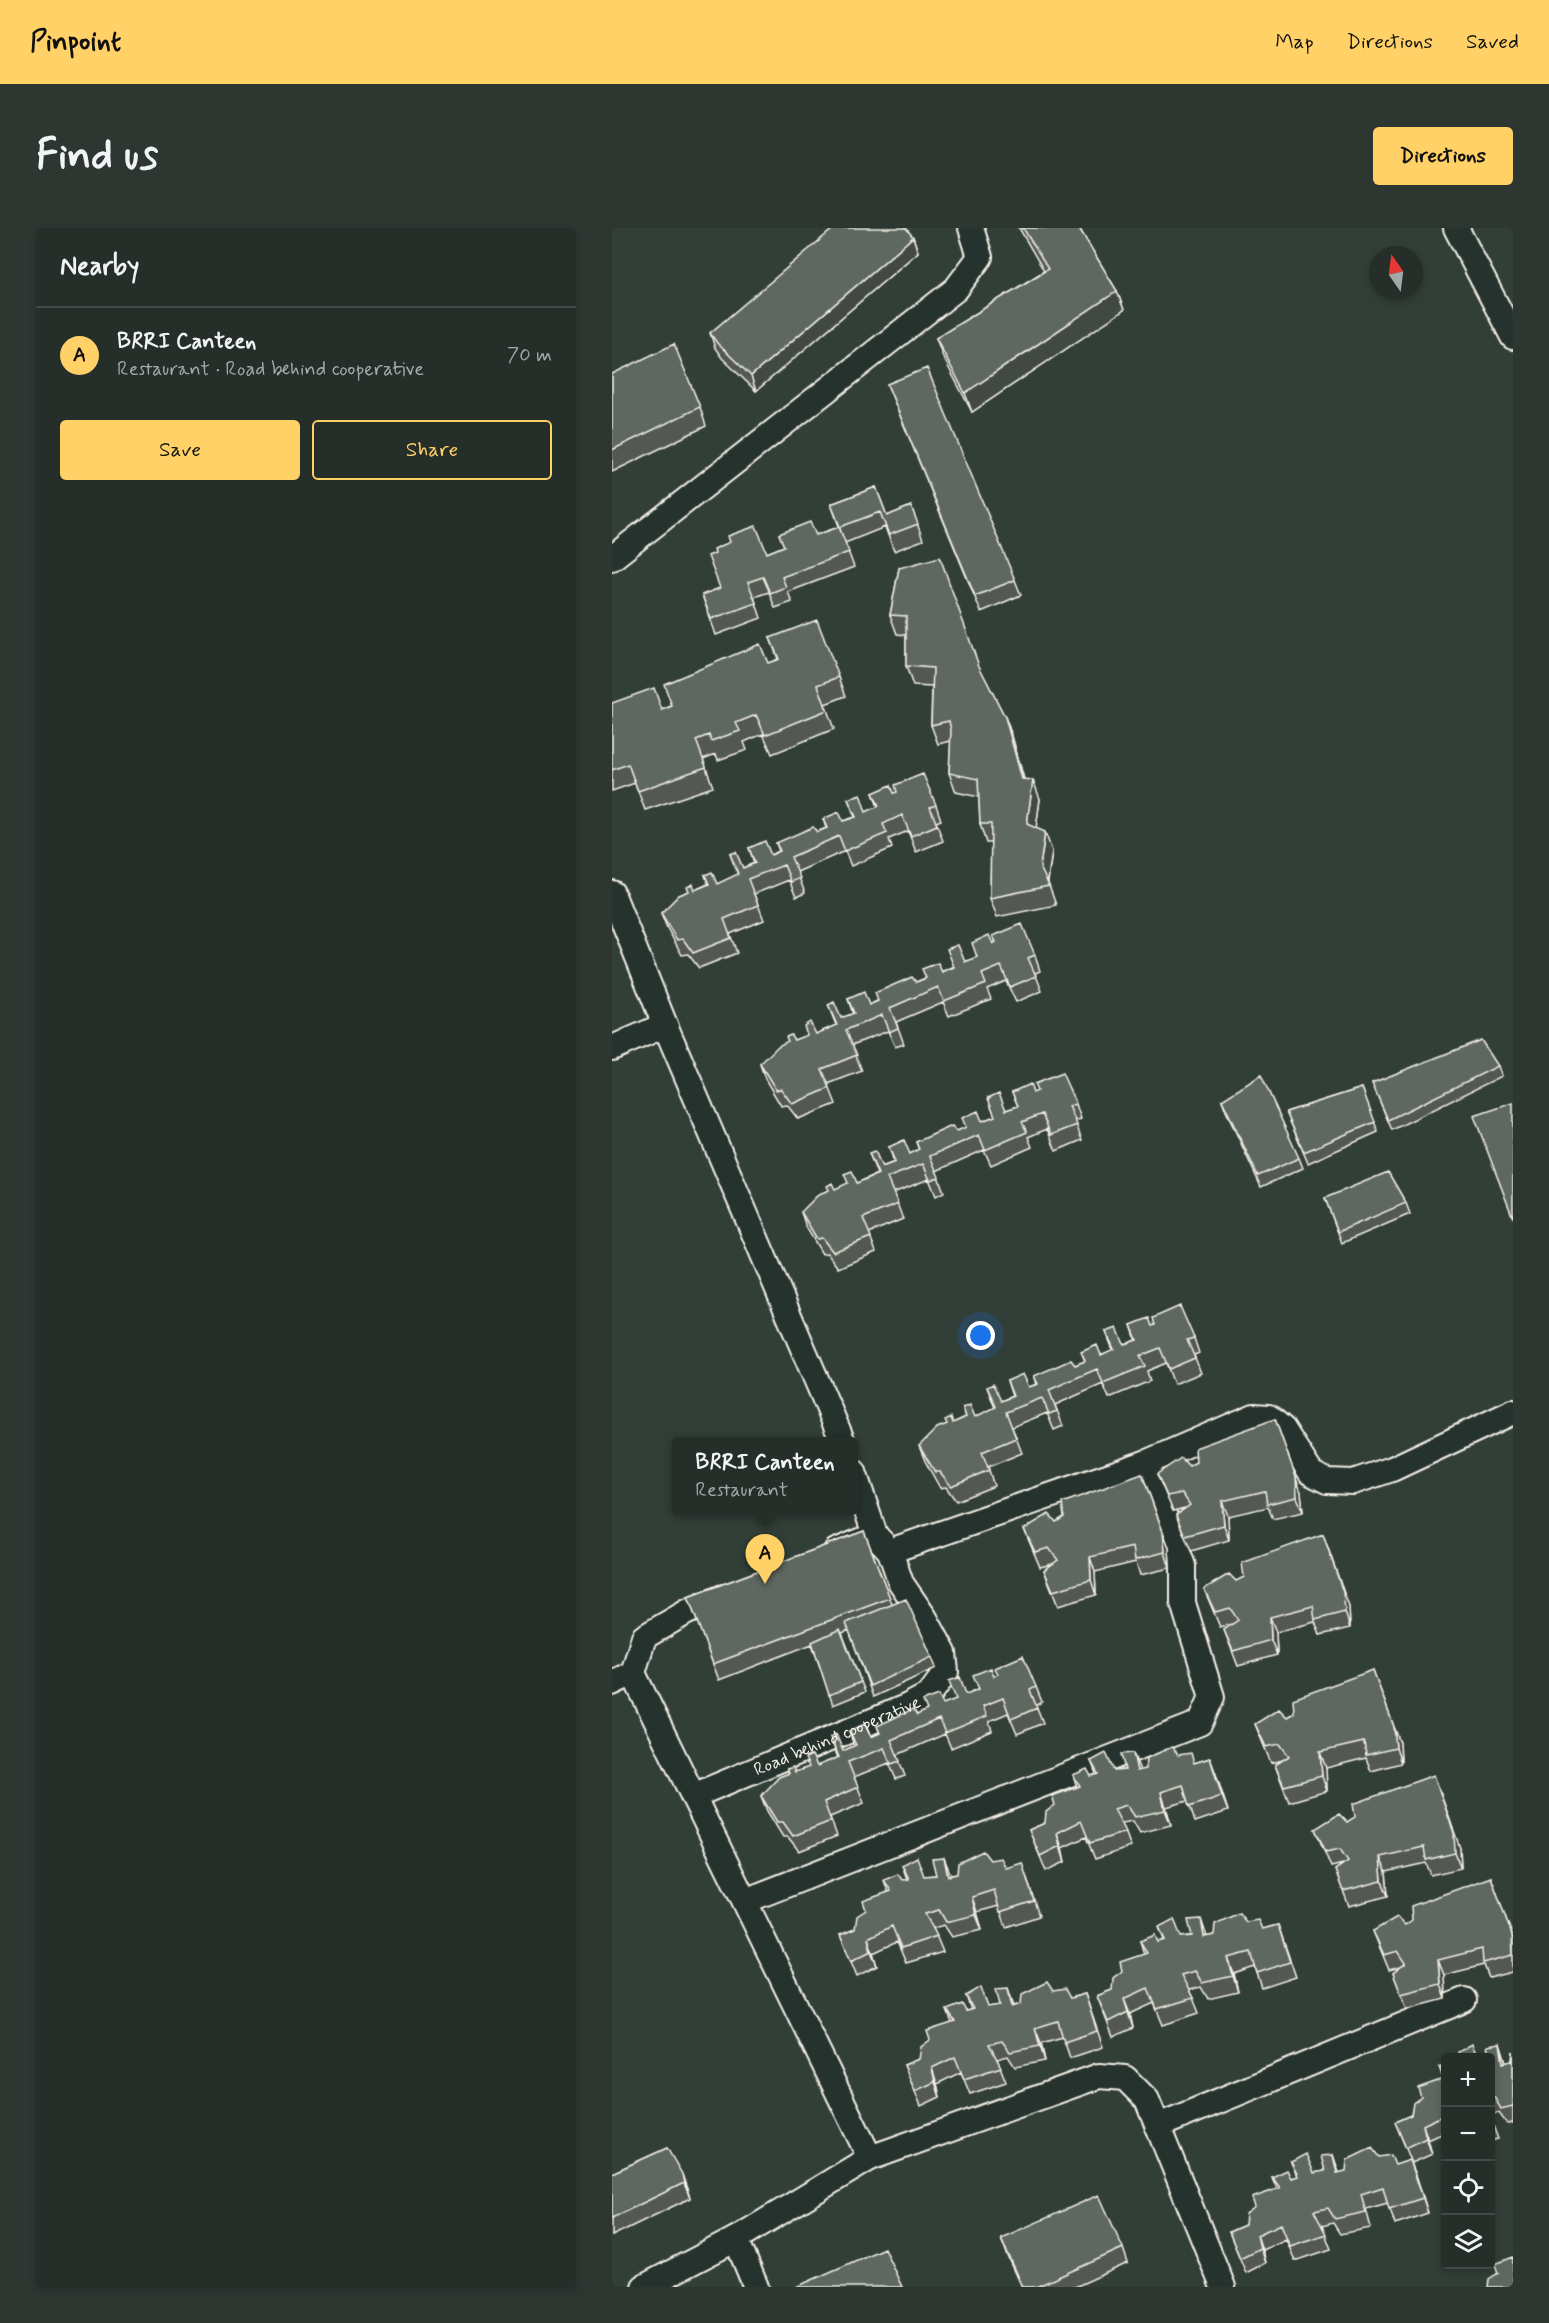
<!DOCTYPE html>
<html lang="en">
<head>
<meta charset="utf-8">
<style>
  :root { --surface:#262e2a; --page:#2e3632; --text:#f1f3f6; --muted:#a4a8a8; --line:#424a47; --accent:#ffd166 }
  body { margin:0; font-family:Mynerve,sans-serif; background:var(--page); color:var(--text) }
  .controls { position:absolute; right:18px; bottom:18px; display:grid; overflow:hidden; border-radius:6px; box-shadow:0 3px 9px #0003 }
  .controls button { width:54px; height:54px; display:grid; place-items:center; padding:0; border:0; border-bottom:2px solid var(--line); background:var(--surface); color:var(--text); font:30px sans-serif }
  .compass { position:absolute; left:757px; top:18px; width:54px; height:54px; border-radius:50%; background:var(--surface); box-shadow:0 3px 9px #0003; rotate:346deg }
  .you { position:absolute; left:369px; top:1108px; width:21px; height:21px; margin:-15px; border:4px solid #fff; border-radius:50%; background:#1a73e8; box-shadow:0 0 0 9px #1a73e833 }
  .badge { display:grid; place-items:center; width:39px; height:39px; border-radius:50%; background:var(--accent); color:#111; font-size:20px; font-weight:700 }
  .pin { position:absolute; translate:-50% -50px; filter:drop-shadow(0 2px 3px #0008) }
  .pin::after { content:''; position:absolute; top:32px; width:21px; height:18px; background:inherit; clip-path:polygon(0 0,100% 0,50% 100%) }
  .popup { position:absolute; left:60px; top:1209px; width:186px; height:78px; box-sizing:border-box; display:grid; place-content:center; border-radius:6px; background:var(--surface); filter:drop-shadow(0 2px 4px #0005); font-size:20px; white-space:nowrap; color:var(--muted) }
  .popup b { font-size:22px; color:var(--text) }
  .popup::after { content:''; position:absolute; left:50%; top:100%; margin-left:-12px; border:12px solid transparent; border-top-color:var(--surface) }
  .list { margin:0; padding:0; list-style:none }
  h2 { display:flex; justify-content:space-between; align-items:center; height:78px; margin:0; padding:0 24px; font-size:26px }
  h2 small { font-size:20px; font-weight:400; color:var(--muted) }
  .list li { display:grid; grid-template-columns:39px 1fr auto; gap:18px; align-items:center; box-sizing:border-box; height:96px; padding:0 24px; border-top:2px solid var(--line) }
  .list b { display:block; font-size:22px; white-space:nowrap }
  .list p { margin:0; font-size:20px; white-space:nowrap; color:var(--muted) }
  .list em { font-size:20px; font-style:normal; color:var(--muted) }
  .actions { display:flex; gap:12px; padding:18px 24px }
  .actions a { flex:1; padding:14px 0; border:2px solid var(--accent); border-radius:6px; text-align:center; font-size:21px; color:var(--accent) }
  .actions .main { background:var(--accent); color:#111 }
  .icon { flex:none; width:33px; height:33px; fill:none; stroke:currentColor; stroke-width:2; stroke-linecap:round; stroke-linejoin:round }
  .map { position:relative; flex:none; width:901px; height:2059px; overflow:hidden; border-radius:6px }
  header { display:flex; align-items:center; gap:36px; box-sizing:border-box; height:84px; padding:0 30px; background:var(--accent); color:#111 }
  header strong { font-size:28px }
  nav { display:flex; gap:33px; margin-inline-start:auto; font-size:21px }
  .intro { display:flex; align-items:center; justify-content:space-between; box-sizing:border-box; height:144px; padding:0 36px }
  h1 { margin:0; font-size:42px }
  .button { padding:15px 27px; border-radius:6px; background:var(--accent); color:#111; font-size:21px; font-weight:700 }
  main { display:flex; gap:36px; padding:0 36px }
  aside { flex:1; background:var(--surface); border-radius:6px; box-shadow:0 3px 9px #0003 }
  .map>svg:first-child { display:block }
  .lines { fill:none; stroke-linecap:round; stroke-linejoin:round }
  .minor-casing { stroke:#f4f1e8; stroke-width:28 }
  .minor { stroke:#26332d; stroke-width:24 }
  .wall { fill:#525953; stroke:#f4f1e8; stroke-width:1.5 }
  .shaded-wall { fill:#424944; stroke:#f4f1e8; stroke-width:1.5 }
  .building { fill:#5f6861; stroke:#f4f1e8; stroke-width:1.5 }
  .labels { text-anchor:middle; stroke-width:6; stroke-linejoin:round; paint-order:stroke }
  .street-label { font-size:18px; fill:#f4f1e8; stroke:#26332d }
</style>
</head>
<body>
<header>
<strong>Pinpoint</strong>
<nav><a>Map</a><a>Directions</a><a>Saved</a></nav>
</header>
<div class="intro"><h1>Find us</h1><a class="button">Directions</a></div>
<main>
<aside>
<h2>Nearby<small></small></h2>
<ul class="list">
<li><span class="badge">A</span><div><b>BRRI Canteen</b><p>Restaurant · Road behind cooperative</p></div><em>70 m</em></li>
</ul>
<div class="actions"><a class="main">Save</a><a>Share</a></div>
</aside>
<div class="map">
<svg width="901" height="2059" viewBox="0 0 901 2059">
  <rect width="100%" height="100%" fill="#323e38"/>
  <filter id="ink" filterUnits="userSpaceOnUse"><feTurbulence type="fractalNoise" baseFrequency=".0167" numOctaves="2"/><feDisplacementMap in="SourceGraphic" scale="12" xChannelSelector="R" yChannelSelector="G"/><feConvolveMatrix kernelMatrix="1 2 1 2 8 2 1 2 1" color-interpolation-filters="sRGB"/></filter>
  <g filter="url(#ink)">
    <g class="lines">
      <g class="minor-casing">
        <g id="minor">
          <path d="M844,0L901,109"/>
          <path d="M0,330L344,61L368,29L359,0"/>
          <path d="M0,665L53,797L231,1214"/>
          <path d="M0,820L53,797"/>
          <path d="M263,1307L278,1323L533,1235L642,1188L657,1189L671,1201L699,1245L715,1253L741,1254L780,1241L901,1184"/>
          <path d="M224,1323L263,1307L242,1244"/>
          <path d="M111,1369L75,1384L32,1409L21,1445L258,1930"/>
          <path d="M0,1455L21,1445"/>
          <path id="s1" d="M81,1568L296,1478L317,1467L334,1444L332,1425L313,1390L289,1355L278,1323"/>
          <path d="M133,1673L588,1495L600,1469L571,1375V1338L533,1235"/>
          <path d="M546,1898L852,1772"/>
          <path d="M124,2011L144,2059"/>
          <path d="M32,2059L124,2011L258,1930L487,1848L513,1850L535,1872L611,2059"/>
        </g>
      </g>
      <use href="#minor" class="minor"/>
    </g>
    <path class="wall" d="M407,0H467L505,63L512,82L360,184L331,129L324,110L432,43Z
      M301,9L306,24L144,163L110,130L103,120L98,105Z
      M0,146L88,179L94,198L0,244Z
      M275,156L403,352L409,367L369,384Z
      M264,259L275,288L299,278L311,312L282,323L273,299L233,315L219,276Z
      M227,299L242,339L176,364L180,374L163,380L157,364L142,369L149,390L104,407L90,367L108,360L155,325L172,318L167,306L204,307Z
      M287,340L367,439L393,489L400,508L412,551L428,571L424,600L440,623L436,655L444,677L385,689L378,670L379,615H374L368,596L367,569L344,564L337,545L339,513L326,516L319,497L320,459L301,458L294,438V407L285,406L278,387Z
      M158,410L227,449L234,468L213,476L222,501L160,526L151,506L132,514L135,522L106,532L104,526L91,531L101,559L33,582L23,555L0,563V475L50,482L166,431Z
      M261,565H282L324,577L329,592L324,594L331,613L304,624L296,603L277,611L280,620L239,638L233,623L185,644L193,665L184,669L177,652L142,666L152,692L118,706L125,725L87,740L76,726L70,727L55,700L49,685L77,663L83,662L96,656L93,647L105,656L126,647L118,626L131,640L142,635L137,620L159,627L167,623L164,615L205,604L214,600L211,591L231,593L243,589L236,571L254,584L266,579Z
      M381,708L423,727L428,743L423,745L430,763L404,774L394,753L375,761L379,771L337,788L331,774L284,794L292,816L283,819L276,803L240,817L250,843L216,856L224,876L186,891L175,877L169,878L153,851L148,836L182,812L204,806L224,797L216,777L229,790L241,786L236,771L257,777L304,754L365,729L381,716L384,715Z
      M886,838L890,848L780,902L760,855Z
      M750,860L766,904L696,935L674,884Z
      M400,864L421,865L464,876L469,891L463,893L470,912L444,923L435,901L416,909L420,919L379,937L372,922L324,943L332,964L324,968L317,951L281,965L291,991L257,1005L264,1024L226,1040L215,1025L210,1026L194,999L189,984L245,955L265,946L257,925L270,939L282,934L277,919L298,926L307,922L304,914L345,903L383,888L376,870L394,882L406,878Z
      M610,872L687,930L691,940L649,959L614,883Z
      M713,970L794,975L798,986L730,1015Z
      M519,1097L540,1098L582,1110L587,1125L582,1127L589,1145L562,1156L554,1135L535,1143L538,1153L497,1170L491,1156L470,1165L443,1177L451,1198L442,1202L435,1185L400,1199L410,1225L376,1239L382,1258L344,1273L334,1259L328,1260L313,1233L307,1218L341,1195L354,1189L351,1180L363,1189L383,1180L375,1159L389,1173L400,1168L395,1153L417,1159L425,1156L422,1148L463,1137L501,1122L494,1104L512,1116L524,1112Z
      M577,1238L689,1264L691,1284L661,1291L656,1279L616,1288L617,1312L579,1323L564,1287L573,1280L561,1283L545,1246Z
      M530,1246L557,1320L558,1340L528,1347L524,1334L483,1344L484,1367L446,1378L432,1342L440,1336L428,1339L412,1301L444,1294Z
      M252,1303L280,1376L320,1429L324,1440L261,1469L237,1402L230,1405L253,1464L221,1477L200,1416L107,1452L76,1369Z
      M592,1361L737,1379L738,1400L708,1407L703,1394L664,1404L665,1427L626,1438L612,1402L620,1396L608,1399Z
      M761,1442L788,1515L789,1535L759,1543L754,1530L714,1540L715,1563L677,1574L663,1537L671,1532L659,1535L643,1496L675,1489Z
      M382,1448L424,1459L430,1474L424,1477L431,1495L405,1506L396,1485L377,1493L380,1503L339,1520L333,1506L285,1527L293,1548L284,1551L277,1535L242,1549L252,1575L218,1589L225,1608L187,1623L176,1609H171L155,1583L149,1568L177,1546L175,1541L183,1544L205,1538L226,1530L218,1509L231,1523L242,1518L237,1503L259,1509L268,1505L265,1498L305,1487L343,1472L366,1461Z
      M566,1527L582,1535L598,1530L616,1583L583,1594L576,1573L554,1579L559,1597L528,1605L521,1593L510,1595L519,1619L483,1631L474,1609L450,1620L453,1634L434,1643L417,1602L433,1595L465,1559L461,1547L479,1548L484,1546L479,1533L502,1543L527,1540V1543L534,1541Z
      M735,1594L848,1620L849,1640L819,1647L814,1635L774,1644L776,1668L737,1678L723,1642L731,1636L719,1639L703,1601Z
      M332,1630L338,1647L345,1646L378,1632L415,1650L427,1688L394,1699L387,1678L365,1684L370,1702L340,1709L332,1697L321,1700L331,1724L294,1735L285,1714L261,1725L265,1738L245,1748L228,1707L243,1701L276,1664L272,1652H290L295,1651L290,1637L312,1648L324,1647Z
      M879,1649L901,1710V1744L877,1750L872,1737L832,1747L833,1771L795,1781L781,1745L789,1739L777,1742L761,1703L793,1697Z
      M634,1694L650,1701L666,1697L684,1749L650,1760L643,1739L622,1746L626,1764L596,1771L589,1759L577,1762L581,1770L587,1785L551,1797L542,1775L518,1786L521,1800L501,1809L485,1768L500,1762L532,1726L528,1713L546,1714L552,1712L547,1699L569,1709L594,1706L595,1709L602,1707Z
      M441,1763L458,1770L473,1766L491,1819L458,1830L451,1809L429,1815L433,1833L403,1839L396,1828L385,1831L394,1854L358,1866L349,1844L325,1856L328,1869L309,1878L292,1837L307,1831L340,1795L335,1782L354,1783L359,1782L354,1768L376,1779L401,1775L402,1778L409,1776Z
      M888,1816L894,1835L900,1833L901,1824V1895L895,1896L887,1885L879,1887V1834Z
      M834,1836V1904L816,1912L820,1926L800,1935L783,1894L799,1887L831,1851L827,1839Z
      M879,1892L886,1911L879,1913Z
      M55,1920L75,1961L78,1970L0,2008V1945Z
      M721,1927L727,1945L734,1943L767,1929L804,1947L816,1985L783,1996L776,1975L754,1981L759,2000L728,2006L721,1995L710,1998L719,2021L683,2033L674,2011L650,2022L653,2035L634,2045L617,2004L633,1997L665,1961L660,1949L679,1950L685,1948L679,1934L702,1945L713,1943Z
      M389,2010L511,2020L516,2035L463,2059H410L395,2026Z"/>
    <path class="shaded-wall" d="M301,9L306,24L144,163L139,148Z
      M505,63L512,82L360,184L353,165Z
      M393,489L400,508L417,570L410,551Z
      M421,552L428,571L422,615L415,596Z
      M433,604L440,623L435,658L428,639Z
      M663,1191L689,1264L691,1284L685,1269Z
      M610,1273L616,1288L617,1312L612,1297Z
      M551,1304L557,1320L558,1340L553,1324Z
      M711,1306L737,1379L738,1400L733,1384Z
      M478,1329L483,1344L484,1367L479,1352Z
      M658,1389L664,1404L665,1427L659,1412Z
      M782,1499L788,1515L789,1535L784,1520Z
      M708,1524L714,1540L715,1563L710,1548Z
      M521,1525L527,1540L531,1558L525,1543Z
      M598,1530L604,1546L616,1583L610,1568Z
      M822,1547L848,1620L849,1640L843,1625Z
      M549,1564L554,1579L559,1597L553,1582Z
      M445,1605L450,1620L453,1634L448,1618Z
      M768,1629L774,1644L776,1668L770,1653Z
      M332,1630L338,1645L341,1663L336,1648Z
      M360,1669L365,1684L370,1702L364,1687Z
      M589,1691L594,1706L598,1725L592,1709Z
      M256,1710L261,1725L265,1738L259,1723Z
      M616,1730L622,1746L626,1764L621,1748Z
      M826,1732L832,1747L833,1771L828,1756Z
      M396,1760L401,1775L405,1794L400,1779Z
      M512,1771L518,1786L521,1800L516,1784Z
      M423,1800L429,1815L433,1833L428,1818Z
      M888,1816L893,1832L897,1850L891,1835Z
      M320,1840L325,1856L328,1869L323,1854Z
      M811,1897L816,1912L820,1926L814,1910Z
      M721,1927L726,1942L731,1960L725,1945Z
      M798,1932L804,1947L816,1985L811,1970Z
      M70,1946L78,1970L72,1955Z
      M645,2007L650,2022L653,2035L648,2020Z"/>
    <path class="building" d="M222,0H294L301,9L139,148L105,115L98,105Z
      M411,0H467L505,63L353,165L324,110L436,41Z
      M62,116L88,179L0,222V146Z
      M315,140L403,352L363,368L275,156Z
      M264,259L275,288L299,278L306,296L277,307L268,284L228,299L219,276Z
      M198,294L204,307L227,299L237,324L170,349L174,359L158,365L151,349L136,354L144,375L99,391L90,367L108,360L96,328L103,325L102,321L118,314L116,308L144,298L155,325L172,318L167,306Z
      M328,329L367,438L393,489L410,551L421,552L415,596L433,604L428,639L437,658L378,670L379,596H368L366,551L337,545L339,502L337,493L319,497L321,440L294,438V388L278,387L287,340Z
      M205,392L227,449L206,457L215,482L153,507L144,487L124,495L128,503L99,513L97,507L84,512L94,539L26,563L16,536L0,542V475L42,460L50,482L60,478L52,456L148,416L156,435L167,431L158,410Z
      M311,546L324,577L318,579L325,597L299,608L290,587L271,596L275,605L233,623L227,608L179,629L188,650L179,654L172,637L136,651L146,677L112,691L119,710L81,725L71,711L65,712L49,685L67,667L77,663L75,659L81,656L83,662L97,656L93,647L100,644L105,656L126,646L118,626L124,624L131,640L143,635L137,620L153,613L159,627L168,623L164,615L201,599L205,604L215,600L211,591L227,584L231,593L244,589L236,571L248,566L254,584L267,578L261,565L279,557L282,565L285,564L283,557Z
      M410,696L423,727L416,730L424,748L398,759L389,738L370,746L374,756L332,773L326,759L278,780L286,800L277,804L270,787L234,802L245,827L210,841L218,860L180,876L169,861L164,862L148,836L166,818L176,813L174,809L179,807L182,812L195,807L192,798L198,794L204,806L225,797L216,777L222,774L229,790L242,785L236,771L252,764L257,777L266,773L263,765L300,749L304,754L314,750L310,741L326,735L330,744L342,739L335,721L346,717L353,734L365,729L360,715L377,707L381,716L384,714L381,708Z
      M869,812L886,838L776,892L760,855Z
      M450,845L464,876L457,878L465,897L439,907L430,886L410,894L415,904L373,922L367,907L318,928L327,949L318,952L311,936L275,950L286,976L251,990L259,1009L221,1024L210,1010L205,1011L189,984L207,966L217,962L215,958L220,955L223,961L236,955L232,946L240,943L245,955L266,946L257,925L263,923L270,939L283,934L277,919L292,912L298,926L307,921L304,914L340,898L345,903L354,899L350,890L366,883L370,893L383,888L376,870L387,865L394,882L406,878L400,864L418,856L421,865L425,863L422,856Z
      M649,847L687,930L646,948L610,872Z
      M750,860L763,894L692,924L674,884Z
      M901,875V990L862,888Z
      M776,944L794,975L726,1004L713,970Z
      M568,1078L582,1110L575,1112L583,1130L557,1141L548,1120L528,1128L533,1138L491,1155L485,1141L464,1150L437,1162L445,1183L437,1186L430,1170L394,1184L404,1210L370,1224L377,1242L339,1258L328,1244H323L307,1218L325,1200L335,1196L333,1192L339,1189L341,1195L354,1189L351,1180L358,1177L363,1189L384,1179L375,1159L381,1156L389,1173L401,1168L395,1153L411,1146L417,1159L426,1156L422,1148L459,1132L463,1137L473,1133L469,1124L485,1117L489,1127L502,1121L494,1104L505,1100L512,1116L525,1112L519,1097L537,1090L540,1098L543,1097L541,1090Z
      M663,1191L684,1249L685,1269L655,1276L653,1263L610,1273L612,1297L573,1308L564,1287L578,1277L570,1265L555,1268L545,1246L569,1230L577,1238L584,1234L583,1220Z
      M530,1246L551,1304L553,1324L523,1332L521,1319L478,1329L479,1352L441,1363L432,1342L446,1332L437,1320L423,1324L412,1301L437,1286L444,1294L452,1289L450,1275Z
      M252,1303L278,1370L101,1436L76,1369Z
      M711,1306L731,1364L733,1384L703,1392L701,1378L658,1389L659,1412L621,1423L612,1402L626,1392L618,1380L603,1384L592,1361L617,1346L624,1353L632,1349L630,1335Z
      M294,1371L320,1429L258,1458L234,1395Z
      M228,1401L249,1454L217,1467L200,1414Z
      M411,1428L424,1459L418,1462L425,1480L399,1491L391,1470L371,1478L375,1488L333,1505L327,1491L279,1512L288,1533L279,1536L272,1520L236,1534L246,1559L212,1574L219,1593L181,1608L171,1594H165L149,1568L167,1549L177,1545L175,1541L181,1539L183,1544L197,1539L193,1530L200,1527L205,1538L227,1529L218,1509L224,1506L231,1523L244,1517L237,1503L253,1496L259,1509L268,1505L265,1498L301,1481L305,1487L315,1482L311,1473L327,1467L331,1476L344,1471L337,1453L348,1449L354,1466L367,1461L361,1447L379,1440L382,1448L386,1446L383,1440Z
      M761,1442L782,1499L784,1520L754,1527L752,1514L708,1524L710,1548L672,1558L663,1537L677,1528L668,1516L654,1519L643,1496L667,1481L675,1489L682,1485L681,1471Z
      M560,1519L566,1527L579,1525L582,1535L598,1530L610,1568L577,1579L571,1557L549,1564L553,1582L523,1589L515,1577L502,1581L514,1604L478,1615L469,1593L445,1605L448,1618L428,1628L417,1602L433,1595L434,1584L443,1577L440,1568L468,1558L461,1547L475,1541L479,1548L486,1546L479,1533L494,1525L502,1543L513,1542L509,1526L521,1525L525,1543L534,1541L535,1530Z
      M822,1547L842,1605L843,1625L814,1632L812,1619L768,1629L770,1653L731,1663L723,1642L736,1633L728,1621L714,1624L703,1601L727,1586L735,1594L743,1589L741,1576Z
      M371,1623L378,1632L389,1630L394,1640L410,1635L422,1673L388,1684L382,1662L360,1669L364,1687L334,1694L327,1682L313,1686L325,1708L289,1720L280,1698L256,1710L259,1723L239,1733L228,1707L243,1701L245,1688L254,1682L251,1673L279,1663L272,1652L286,1646L290,1652L297,1651L290,1637L305,1629L312,1648L324,1647L320,1631L332,1630L336,1648L345,1646L346,1635Z
      M879,1649L900,1707L901,1727L871,1735L870,1721L826,1732L828,1756L789,1766L781,1745L794,1735L786,1723L772,1727L761,1703L785,1689L793,1697L800,1692L799,1678Z
      M627,1685L634,1694L646,1692L650,1701L666,1697L678,1734L645,1745L639,1724L616,1730L621,1748L590,1755L583,1743L569,1747L581,1770L545,1781L536,1760L512,1771L516,1784L496,1794L485,1768L500,1762L501,1750L510,1743L508,1734L535,1725L528,1713L543,1707L546,1714L553,1712L547,1699L562,1691L569,1709L580,1708L576,1692L589,1691L592,1709L602,1707L603,1696Z
      M435,1754L441,1763L453,1761L458,1770L473,1766L485,1803L452,1814L446,1793L423,1800L428,1818L398,1824L390,1813L377,1816L389,1839L352,1851L343,1829L320,1840L323,1854L303,1863L292,1837L307,1831L309,1819L318,1812L315,1803L343,1794L335,1782L350,1776L354,1783L361,1781L354,1768L369,1759L376,1779L388,1777L384,1761L396,1760L400,1779L409,1776L410,1766Z
      M860,1816L866,1830H849L846,1824Z
      M888,1816L891,1835L900,1833L901,1824V1878L889,1881L882,1869L879,1870V1834L875,1818Z
      M834,1836V1849L827,1839Z
      M834,1850V1886L811,1897L814,1910L794,1920L783,1894L799,1887L801,1875L809,1869L806,1860Z
      M55,1920L70,1946L72,1955L0,1990V1945Z
      M760,1920L767,1929L779,1927L783,1937L798,1932L811,1970L777,1981L771,1959L749,1966L754,1984L723,1991L716,1980L702,1983L714,2006L678,2018L669,1996L645,2007L648,2020L628,2030L617,2004L633,1997L634,1986L643,1979L640,1970L668,1960L660,1949L675,1942L679,1950L686,1948L679,1934L694,1926L702,1945L713,1943L709,1928L721,1927L725,1945L734,1943L735,1932Z
      M487,1967L511,2020L424,2059H411L389,2010Z
      M272,2020L290,2059H184Z
      M901,2029V2059H876L877,2051L886,2045L883,2036Z"/>
  </g>
  <g class="labels">
    <g class="street-label">
      <text dy="6" stroke="none"><textPath href="#s1" startOffset="156">Road behind cooperative</textPath></text>
    </g>
  </g>
</svg>
<div class="controls">
<button>+</button>
<button>−</button>
<button><svg class="icon" aria-label="locate" viewBox="0 0 24 24"><circle cx="12" cy="12" r="6"/><path d="M12 2v4M12 18v4M2 12h4M18 12h4"/></svg></button>
<button><svg class="icon" aria-label="layers" viewBox="0 0 24 24"><path d="M12 4l9 5-9 5-9-5zM3 14l9 5 9-5"/></svg></button>
</div>
<svg class="compass" viewBox="-18 -18 36 36"><path d="M0-13l5 13h-10z" fill="#e53935"/><path d="M0 13l5-13h-10z" fill="#a4a8a8"/></svg>
<div class="you"></div>
<div class="pin badge" style="left:153px;top:1356px">A</div>
<div class="popup"><b>BRRI Canteen</b>Restaurant</div>
</div>
</main>
</body>
</html>
